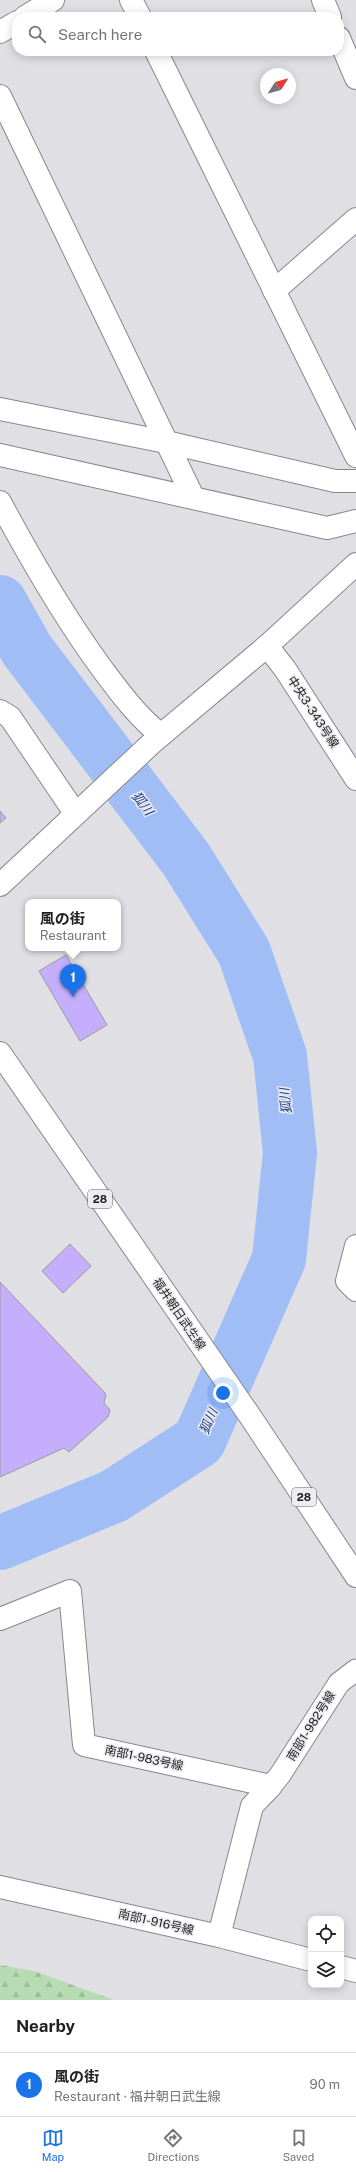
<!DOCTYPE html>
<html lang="en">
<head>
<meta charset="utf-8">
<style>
  :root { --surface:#fff; --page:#f6f6f6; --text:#202124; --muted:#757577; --line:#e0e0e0; --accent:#1a73e8 }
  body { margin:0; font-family:"Public Sans","Noto Sans JP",sans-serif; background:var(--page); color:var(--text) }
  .controls { position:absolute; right:12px; bottom:12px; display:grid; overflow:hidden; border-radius:8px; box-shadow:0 2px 10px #0003 }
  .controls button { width:36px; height:36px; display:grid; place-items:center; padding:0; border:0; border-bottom:1px solid var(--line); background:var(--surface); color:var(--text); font:20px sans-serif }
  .compass { position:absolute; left:260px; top:68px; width:36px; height:36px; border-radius:50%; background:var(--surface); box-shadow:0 2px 10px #0003; rotate:54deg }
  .you { position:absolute; left:223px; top:1393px; width:14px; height:14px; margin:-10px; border:3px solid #fff; border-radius:50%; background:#1a73e8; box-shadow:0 0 0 6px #1a73e833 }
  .badge { display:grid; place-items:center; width:26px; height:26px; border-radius:50%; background:var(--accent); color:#fff; font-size:13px; font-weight:700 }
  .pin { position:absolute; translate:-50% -33px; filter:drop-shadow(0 1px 2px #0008) }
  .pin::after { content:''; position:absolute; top:21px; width:14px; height:12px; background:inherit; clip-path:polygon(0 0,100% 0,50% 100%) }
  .popup { position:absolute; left:25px; top:899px; width:96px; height:52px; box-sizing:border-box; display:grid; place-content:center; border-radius:8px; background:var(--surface); filter:drop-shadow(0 1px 3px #0005); font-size:13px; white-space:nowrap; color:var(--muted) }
  .popup b { font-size:15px; color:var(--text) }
  .popup::after { content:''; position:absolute; left:50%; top:100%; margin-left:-8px; border:8px solid transparent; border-top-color:var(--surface) }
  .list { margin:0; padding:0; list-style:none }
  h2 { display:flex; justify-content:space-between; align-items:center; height:52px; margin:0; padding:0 16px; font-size:17px }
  h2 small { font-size:13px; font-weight:400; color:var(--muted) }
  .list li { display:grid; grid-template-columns:26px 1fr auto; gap:12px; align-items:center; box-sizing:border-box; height:64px; padding:0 16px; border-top:1px solid var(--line) }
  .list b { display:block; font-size:15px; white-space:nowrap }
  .list p { margin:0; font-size:13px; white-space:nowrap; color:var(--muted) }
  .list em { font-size:13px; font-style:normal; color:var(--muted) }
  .icon { flex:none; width:22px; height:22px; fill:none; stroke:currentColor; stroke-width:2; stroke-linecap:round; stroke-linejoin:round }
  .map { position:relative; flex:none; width:356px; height:2000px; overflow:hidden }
  .search { position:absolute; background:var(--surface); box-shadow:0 2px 10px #0003; left:12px; right:12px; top:12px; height:44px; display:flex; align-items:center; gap:10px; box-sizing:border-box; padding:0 14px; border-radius:16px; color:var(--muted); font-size:15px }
  .sheet { height:116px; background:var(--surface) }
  nav { display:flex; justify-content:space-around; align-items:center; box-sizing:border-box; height:56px; border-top:1px solid var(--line); background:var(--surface); font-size:11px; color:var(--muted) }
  nav a { display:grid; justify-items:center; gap:2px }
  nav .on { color:var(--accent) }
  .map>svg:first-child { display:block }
  .forest { fill:url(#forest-firs) }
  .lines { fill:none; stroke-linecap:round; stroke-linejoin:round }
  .river { stroke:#a1bdf6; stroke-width:54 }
  .building { fill:#c5aefb; stroke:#9b9a9e }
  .pedestrian-casing { stroke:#88888d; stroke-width:23 }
  .minor-casing { stroke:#88888d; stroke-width:24 }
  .tertiary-casing { stroke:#88888d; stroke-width:24 }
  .primary-casing { stroke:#88888d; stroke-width:24 }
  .pedestrian { stroke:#fff; stroke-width:21 }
  .minor { stroke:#fff; stroke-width:22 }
  .tertiary { stroke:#fff; stroke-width:22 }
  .primary { stroke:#fff; stroke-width:22 }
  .labels { text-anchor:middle; stroke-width:3; stroke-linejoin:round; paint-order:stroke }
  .shield { fill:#ececf1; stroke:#5b5b5e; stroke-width:1 }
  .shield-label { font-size:11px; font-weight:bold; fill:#1d1d1f }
  .street-label { font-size:12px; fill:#1d1d1f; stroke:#ececf1 }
  .water-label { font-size:13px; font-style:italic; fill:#183787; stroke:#ececf1 }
</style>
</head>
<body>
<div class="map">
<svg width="356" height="2000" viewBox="0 0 356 2000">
  <defs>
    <pattern id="forest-firs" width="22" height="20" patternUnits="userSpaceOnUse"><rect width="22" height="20" fill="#b7dcb3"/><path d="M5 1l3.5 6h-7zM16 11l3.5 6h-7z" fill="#9dbc9a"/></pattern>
  </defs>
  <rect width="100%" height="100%" fill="#dfdfe4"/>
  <path class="forest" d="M0,1965L34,1971L114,2000H0Z"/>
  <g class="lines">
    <path class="river" d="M0,602L27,650L186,859L244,952L280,1056L290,1153L279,1259L199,1441L114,1496L0,1543"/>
  </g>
  <path class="building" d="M0,811L6,818L0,823Z
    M66,955L107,1025L80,1041L39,971Z
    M70,1244L91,1266L63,1293L42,1271Z
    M0,1282L106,1394L104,1403L110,1410L108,1417L69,1452L64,1448L0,1477Z"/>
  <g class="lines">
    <g class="pedestrian-casing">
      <path id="pedestrian" d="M271,1786L280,1775L339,1683L356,1670"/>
    </g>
    <g class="minor-casing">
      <path id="minor" d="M323,0L330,17
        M25,17L53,0
        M0,32L17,22
        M339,38L356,78
        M0,96L193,497
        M274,291L356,219
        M0,409L166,442L335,481H356
        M0,455L327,528L356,521
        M0,502C31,560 64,617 103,670C121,694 138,717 161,735
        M267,646L285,669L356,779
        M0,711L10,717L75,813
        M356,1246L347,1281L356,1290
        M0,1619L70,1591L84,1745L271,1786L252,1806L219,1936
        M0,1887L219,1936L311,1960
        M341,1967L356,1971"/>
    </g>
    <g class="tertiary-casing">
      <path id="tertiary" d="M131,0L140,17
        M156,51L356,456
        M0,885L154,741L267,646L356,564"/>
    </g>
    <g class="primary-casing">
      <path id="primary" d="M0,1053L252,1419L356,1576"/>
    </g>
    <use href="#pedestrian" class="pedestrian"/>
    <use href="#minor" class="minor"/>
    <use href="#tertiary" class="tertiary"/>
    <use href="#primary" class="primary"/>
  </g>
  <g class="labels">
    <g class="shield">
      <rect x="88" y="1190" width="24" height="18" rx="3"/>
      <rect x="292" y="1488" width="24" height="18" rx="3"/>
    </g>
    <g class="shield-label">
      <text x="100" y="1203">28</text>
      <text x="304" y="1501">28</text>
    </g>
    <g class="street-label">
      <text transform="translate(313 712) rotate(57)" y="4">中央3-343号線</text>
      <text transform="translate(179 1314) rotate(56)" y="4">福井朝日武生線</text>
      <text transform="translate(311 1726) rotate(-58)" y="4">南部1-982号線</text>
      <text transform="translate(144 1758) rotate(12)" y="4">南部1-983号線</text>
      <text transform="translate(156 1922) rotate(13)" y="4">南部1-916号線</text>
    </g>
    <g class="water-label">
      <text transform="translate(143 803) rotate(53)" y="5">狐川</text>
      <text transform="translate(285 1101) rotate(-96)" y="5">狐川</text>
      <text transform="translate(208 1421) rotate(-66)" y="5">狐川</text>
    </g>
  </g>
</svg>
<div class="controls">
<button><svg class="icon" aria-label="locate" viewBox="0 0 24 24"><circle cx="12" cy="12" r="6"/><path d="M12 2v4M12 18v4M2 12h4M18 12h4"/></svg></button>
<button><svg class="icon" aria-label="layers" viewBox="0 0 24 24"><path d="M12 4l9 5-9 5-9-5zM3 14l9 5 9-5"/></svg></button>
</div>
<svg class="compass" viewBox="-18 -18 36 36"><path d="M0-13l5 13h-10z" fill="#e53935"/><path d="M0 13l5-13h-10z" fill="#757577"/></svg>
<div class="you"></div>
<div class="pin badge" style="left:73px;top:997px">1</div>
<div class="popup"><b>風の街</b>Restaurant</div>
<div class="search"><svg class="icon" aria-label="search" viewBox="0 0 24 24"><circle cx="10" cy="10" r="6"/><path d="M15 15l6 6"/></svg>Search here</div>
</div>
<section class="sheet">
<h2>Nearby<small></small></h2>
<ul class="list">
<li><span class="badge">1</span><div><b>風の街</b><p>Restaurant · 福井朝日武生線</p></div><em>90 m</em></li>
</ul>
</section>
<nav>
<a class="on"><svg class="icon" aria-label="map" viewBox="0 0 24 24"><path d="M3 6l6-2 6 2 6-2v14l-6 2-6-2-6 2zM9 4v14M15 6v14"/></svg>Map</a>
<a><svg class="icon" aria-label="directions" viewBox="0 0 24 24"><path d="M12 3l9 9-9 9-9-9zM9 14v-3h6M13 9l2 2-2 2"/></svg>Directions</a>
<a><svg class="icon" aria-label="saved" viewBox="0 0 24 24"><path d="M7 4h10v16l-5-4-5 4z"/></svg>Saved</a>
</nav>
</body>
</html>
